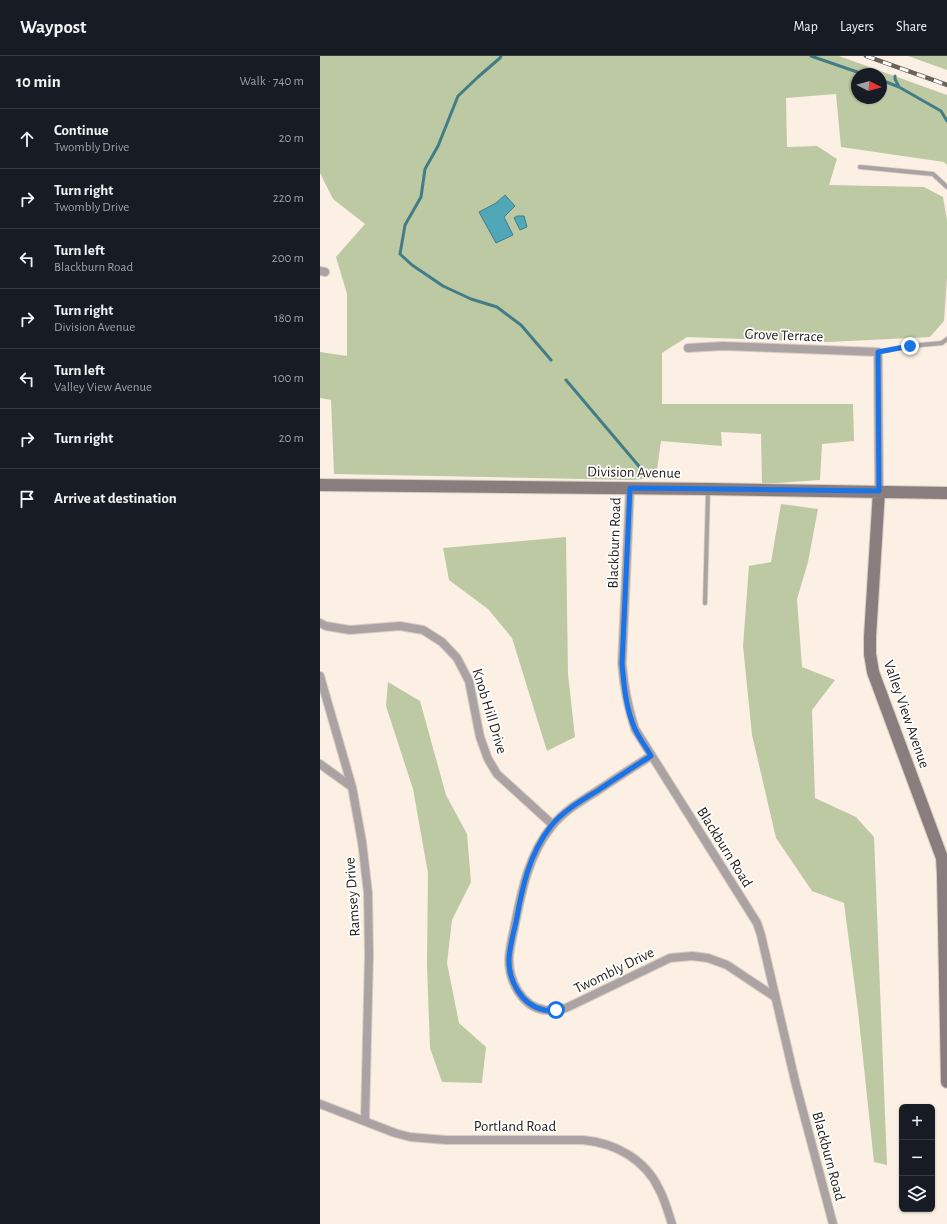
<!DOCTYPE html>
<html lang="en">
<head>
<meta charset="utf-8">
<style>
  :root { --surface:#171b24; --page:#20242c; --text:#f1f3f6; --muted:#9ea1a6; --line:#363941 }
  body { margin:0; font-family:"Alegreya Sans",sans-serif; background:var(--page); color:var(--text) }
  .controls { position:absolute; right:12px; bottom:12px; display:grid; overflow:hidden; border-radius:6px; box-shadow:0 1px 3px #0004 }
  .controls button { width:36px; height:36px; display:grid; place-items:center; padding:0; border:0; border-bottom:1px solid var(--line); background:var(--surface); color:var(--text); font:20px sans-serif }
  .compass { position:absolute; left:531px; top:12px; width:36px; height:36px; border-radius:50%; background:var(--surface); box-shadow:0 1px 3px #0004; rotate:96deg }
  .stop { position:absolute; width:12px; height:12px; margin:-9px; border:3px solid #1a73e8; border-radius:50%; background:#fff }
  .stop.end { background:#1a73e8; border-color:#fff; box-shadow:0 1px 4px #0008 }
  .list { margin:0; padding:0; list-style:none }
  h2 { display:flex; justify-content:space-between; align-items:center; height:52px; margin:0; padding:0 16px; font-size:17px }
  h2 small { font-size:13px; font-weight:400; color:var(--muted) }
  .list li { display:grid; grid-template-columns:26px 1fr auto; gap:12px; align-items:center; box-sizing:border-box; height:60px; padding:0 16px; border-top:1px solid var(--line) }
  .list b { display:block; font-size:15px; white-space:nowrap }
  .list p { margin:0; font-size:13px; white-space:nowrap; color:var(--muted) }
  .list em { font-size:13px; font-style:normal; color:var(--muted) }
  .icon { flex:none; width:22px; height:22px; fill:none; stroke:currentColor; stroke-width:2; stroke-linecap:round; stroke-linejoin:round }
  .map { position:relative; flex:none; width:627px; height:1168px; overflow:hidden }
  header { display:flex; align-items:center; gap:24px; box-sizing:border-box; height:56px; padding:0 20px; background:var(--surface); border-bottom:1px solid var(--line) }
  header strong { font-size:19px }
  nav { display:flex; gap:22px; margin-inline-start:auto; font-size:14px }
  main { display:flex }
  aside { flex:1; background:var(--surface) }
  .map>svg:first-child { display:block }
  .green { fill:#bcc9a3; fill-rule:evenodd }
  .water { fill:#50a7b7; stroke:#427d87 }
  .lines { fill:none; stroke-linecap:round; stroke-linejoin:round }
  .stream { stroke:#427d87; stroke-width:3 }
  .lane-casing { stroke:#d9cec3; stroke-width:5.5 }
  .street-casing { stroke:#d9cec3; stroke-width:10 }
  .secondary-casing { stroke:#d9cec3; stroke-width:14 }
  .lane { stroke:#aba3a3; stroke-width:4 }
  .street { stroke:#aba3a3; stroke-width:8 }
  .secondary { stroke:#897e7d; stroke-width:12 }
  .rail-casing { stroke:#69625b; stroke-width:4.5 }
  .rail { stroke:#fff; stroke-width:3; stroke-dasharray:9; stroke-linecap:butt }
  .route { stroke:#1a73e8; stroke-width:5 }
  .labels { text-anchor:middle; stroke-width:3.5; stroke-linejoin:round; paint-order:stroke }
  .street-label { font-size:15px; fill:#201c18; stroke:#fff }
</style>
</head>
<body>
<header>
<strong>Waypost</strong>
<nav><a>Map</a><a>Layers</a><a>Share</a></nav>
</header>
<main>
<aside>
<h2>10 min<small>Walk · 740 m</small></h2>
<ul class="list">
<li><svg class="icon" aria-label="ahead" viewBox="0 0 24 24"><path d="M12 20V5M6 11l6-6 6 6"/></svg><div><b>Continue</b><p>Twombly Drive</p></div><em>20 m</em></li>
<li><svg class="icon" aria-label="right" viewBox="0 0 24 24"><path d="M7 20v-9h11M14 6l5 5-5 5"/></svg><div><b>Turn right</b><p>Twombly Drive</p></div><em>220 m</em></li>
<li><svg class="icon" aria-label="left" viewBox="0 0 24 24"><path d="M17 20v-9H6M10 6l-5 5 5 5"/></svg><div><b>Turn left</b><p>Blackburn Road</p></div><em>200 m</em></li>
<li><svg class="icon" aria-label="right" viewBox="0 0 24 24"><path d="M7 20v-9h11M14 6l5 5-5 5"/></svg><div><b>Turn right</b><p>Division Avenue</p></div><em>180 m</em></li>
<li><svg class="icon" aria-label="left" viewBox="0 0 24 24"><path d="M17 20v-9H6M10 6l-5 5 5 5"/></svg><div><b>Turn left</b><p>Valley View Avenue</p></div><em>100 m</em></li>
<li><svg class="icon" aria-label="right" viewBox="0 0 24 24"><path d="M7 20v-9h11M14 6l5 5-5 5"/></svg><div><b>Turn right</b></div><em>20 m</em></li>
<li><svg class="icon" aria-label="arrive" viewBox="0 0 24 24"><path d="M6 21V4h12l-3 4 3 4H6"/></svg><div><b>Arrive at destination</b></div></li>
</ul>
</aside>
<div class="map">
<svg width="627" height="1168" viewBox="0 0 627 1168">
  <rect width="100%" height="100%" fill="#fcf0e4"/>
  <path class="green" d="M0,0H519L627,39V109L624,106L521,91L516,38L466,42L467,91L497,90L517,103L509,129L604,131L623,141L627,164V222L624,265L610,281L508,286L367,281L342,297V348H533L534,385L502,388L500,424L442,428L441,378L401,376L402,390L341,385L336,422L311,424L14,418L11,344L0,342V296L27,300V238L16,201L45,168L13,143L0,117ZM537,18H561V42H537Z
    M588,0H627V14Z
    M461,448L498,453L488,506L477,543L482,611L515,624L492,654L495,742L536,761L554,781L567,1109L554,1106L538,955L524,847L492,835L456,782L432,679L423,590L429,510L451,506Z
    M246,481L248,618L255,681L227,695L192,582L168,553L129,524L123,492Z
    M68,626L100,645L126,739L147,778L151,826L132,864L127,907L139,967L166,991L162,1027L122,1026L110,992L107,909L108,817L93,733L66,650Z"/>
  <path class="water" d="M185,139L195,150L184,161L193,179L176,187L159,156L176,147Z
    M197,160H204L207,171L200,174L194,162Z"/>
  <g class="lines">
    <path class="stream" d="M181,0L180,2L158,21L138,40L118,90L105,113L101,141L85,169L80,198L92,209L123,230L151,243L177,251L201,269L231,304
      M491,0L543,18
      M575,20V23L579,31
      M561,24L579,31L621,55L627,65
      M246,324L323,415"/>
    <g class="lane-casing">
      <path id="lane" d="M540,111L613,118L627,131
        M558,296L590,290L622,287L627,283
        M385,547L388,435"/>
    </g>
    <g class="street-casing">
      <path id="street" d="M0,215L5,216
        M368,292L403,290L558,296L559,435
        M310,432L302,608C304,631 308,652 315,673L437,867L441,879L476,1029L513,1168
        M0,567L6,570L30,574L80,570L103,574L122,586L137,602L149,625L160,681L168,703L177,718L233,769
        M0,620L32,731L42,786L48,837L49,899L45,1065
        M331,700C313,711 295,723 277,735C261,745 244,755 232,770C209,798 202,833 195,868C193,880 189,892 189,904C189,925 202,951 225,954C232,955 240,953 246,952L350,902L372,900L388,902L407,909L455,941
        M0,708L32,731
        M0,1048L75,1077L90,1081L126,1084H263C295,1087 325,1103 339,1133C345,1144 348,1156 352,1168"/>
    </g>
    <g class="secondary-casing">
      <path id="secondary" d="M0,429L388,433L627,437
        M559,435L550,581V598L553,616L622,802L623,819L627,1026"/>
    </g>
    <use href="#lane" class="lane"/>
    <use href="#street" class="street"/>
    <use href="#secondary" class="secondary"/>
    <g class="rail-casing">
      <path id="rail" d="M546,0L627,29"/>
    </g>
    <use href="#rail" class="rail"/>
  </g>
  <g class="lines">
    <path class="route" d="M236,954C232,954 228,955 224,954C201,949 188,924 189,902C190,890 193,878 196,866C202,832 209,798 231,770C243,755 261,745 277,735C295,723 313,711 331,700C326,691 319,682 315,673C306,653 304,630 302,608L310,432L559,435L558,296L590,290"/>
  </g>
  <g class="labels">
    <g class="street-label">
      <text transform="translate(464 279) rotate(2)" y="5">Grove Terrace</text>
      <text transform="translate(314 416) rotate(1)" y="5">Division Avenue</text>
      <text transform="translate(294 487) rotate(-88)" y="5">Blackburn Road</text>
      <text transform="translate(170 655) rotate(73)" y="5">Knob Hill Drive</text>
      <text transform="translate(587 658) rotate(71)" y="5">Valley View Avenue</text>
      <text transform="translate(405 791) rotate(58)" y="5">Blackburn Road</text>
      <text transform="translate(32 841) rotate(-94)" y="5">Ramsey Drive</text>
      <text transform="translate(294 914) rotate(-26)" y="5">Twombly Drive</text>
      <text x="195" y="1075">Portland Road</text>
      <text transform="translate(509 1100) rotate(75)" y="5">Blackburn Road</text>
    </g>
  </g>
</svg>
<div class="controls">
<button>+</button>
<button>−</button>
<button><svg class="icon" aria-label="layers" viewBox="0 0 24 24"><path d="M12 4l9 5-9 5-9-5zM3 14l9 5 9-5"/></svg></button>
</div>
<svg class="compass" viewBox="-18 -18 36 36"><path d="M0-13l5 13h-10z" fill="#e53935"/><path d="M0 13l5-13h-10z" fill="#9ea1a6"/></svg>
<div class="stop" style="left:236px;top:954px"></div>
<div class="stop end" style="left:590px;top:290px"></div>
</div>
</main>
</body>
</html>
